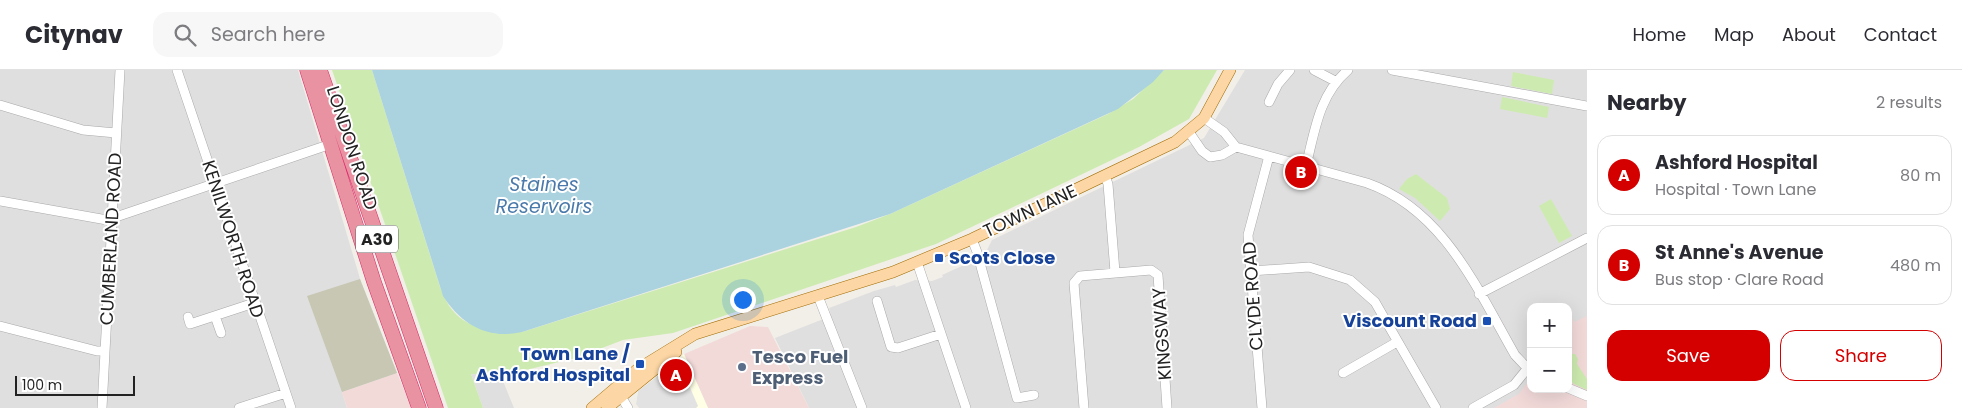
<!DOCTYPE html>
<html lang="en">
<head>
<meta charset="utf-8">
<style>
  :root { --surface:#fff; --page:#f7f7f7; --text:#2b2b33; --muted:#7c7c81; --line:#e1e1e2; --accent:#d40000 }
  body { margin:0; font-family:Poppins,sans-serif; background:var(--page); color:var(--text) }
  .controls { position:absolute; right:15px; bottom:15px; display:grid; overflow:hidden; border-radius:10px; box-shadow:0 5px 20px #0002 }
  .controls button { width:45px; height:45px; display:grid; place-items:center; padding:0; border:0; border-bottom:1px solid var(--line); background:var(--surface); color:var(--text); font:25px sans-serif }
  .scale { position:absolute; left:15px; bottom:12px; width:120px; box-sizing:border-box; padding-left:5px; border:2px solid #222; border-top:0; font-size:14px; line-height:18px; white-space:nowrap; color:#222; -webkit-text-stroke:4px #fff; paint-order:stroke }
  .you { position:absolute; left:742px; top:229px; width:18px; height:18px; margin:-12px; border:4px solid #fff; border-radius:50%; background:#1a73e8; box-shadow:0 0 0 8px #1a73e833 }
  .badge { display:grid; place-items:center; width:32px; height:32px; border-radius:50%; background:var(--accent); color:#fff; font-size:16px; font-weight:700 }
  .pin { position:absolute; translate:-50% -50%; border:2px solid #fff; box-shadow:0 1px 5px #0006 }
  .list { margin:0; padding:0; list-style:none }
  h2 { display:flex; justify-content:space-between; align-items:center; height:65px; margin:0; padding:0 20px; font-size:21px }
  h2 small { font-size:16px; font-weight:400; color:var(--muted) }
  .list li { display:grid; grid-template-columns:32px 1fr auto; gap:15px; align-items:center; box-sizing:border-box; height:80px; margin:0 10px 10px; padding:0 10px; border:1px solid var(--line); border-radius:15px }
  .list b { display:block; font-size:19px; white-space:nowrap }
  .list p { margin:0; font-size:16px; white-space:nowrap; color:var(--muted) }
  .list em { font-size:16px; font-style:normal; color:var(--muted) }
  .actions { display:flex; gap:10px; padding:15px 20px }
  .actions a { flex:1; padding:11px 0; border:1px solid var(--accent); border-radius:15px; text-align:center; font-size:18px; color:var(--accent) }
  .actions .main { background:var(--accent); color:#fff }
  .icon { flex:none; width:28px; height:28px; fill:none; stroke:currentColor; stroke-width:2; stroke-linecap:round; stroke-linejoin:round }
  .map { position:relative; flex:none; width:1587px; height:338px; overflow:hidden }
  header { display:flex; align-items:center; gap:30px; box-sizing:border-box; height:70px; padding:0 25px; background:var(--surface); border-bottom:1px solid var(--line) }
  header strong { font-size:24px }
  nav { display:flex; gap:28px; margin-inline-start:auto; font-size:18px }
  .search { width:350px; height:45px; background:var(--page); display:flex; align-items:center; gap:12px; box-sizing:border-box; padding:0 18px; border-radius:15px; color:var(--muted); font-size:19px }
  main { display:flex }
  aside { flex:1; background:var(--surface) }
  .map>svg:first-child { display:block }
  .residential { fill:#e0dfdf; fill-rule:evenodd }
  .commercial { fill:#f2dad9 }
  .education { fill:#ffffe5 }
  .construction { fill:#c7c7b4 }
  .grass { fill:#cdebb0 }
  .parking { fill:#e2e2e2 }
  .water { fill:#aad3df }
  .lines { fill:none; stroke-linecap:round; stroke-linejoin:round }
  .minor-casing { stroke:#a9a9a9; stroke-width:10 }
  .major-casing { stroke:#a06b00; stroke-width:12 }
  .highway-casing { stroke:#dc2a67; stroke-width:15 }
  .minor { stroke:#fff; stroke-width:9 }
  .major { stroke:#fcd6a4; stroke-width:11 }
  .highway { stroke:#e892a2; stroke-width:14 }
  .transit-dot { fill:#1a4fb4; stroke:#fff; stroke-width:2 }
  .service-dot { fill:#5c6f8a; stroke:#fff; stroke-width:2 }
  .labels { text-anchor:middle; stroke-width:4; stroke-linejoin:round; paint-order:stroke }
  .shield { fill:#fff; stroke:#646464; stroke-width:1 }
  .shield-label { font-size:16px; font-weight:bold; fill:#222 }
  .street-label { font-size:18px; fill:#222; stroke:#fff }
  .transit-label { font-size:18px; font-weight:bold; fill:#164399; stroke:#fff; text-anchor:end }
  .service-label { font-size:18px; font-weight:bold; fill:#4e5e75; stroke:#fff; text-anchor:start }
  .water-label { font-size:19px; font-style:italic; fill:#4a7aab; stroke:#fff }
</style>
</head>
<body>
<header>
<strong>Citynav</strong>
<div class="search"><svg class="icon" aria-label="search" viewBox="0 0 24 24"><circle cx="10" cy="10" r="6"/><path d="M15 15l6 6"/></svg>Search here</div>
<nav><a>Home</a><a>Map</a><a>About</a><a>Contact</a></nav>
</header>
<main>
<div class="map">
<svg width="1587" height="338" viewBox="0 0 1587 338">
  <rect width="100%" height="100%" fill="#f2efe9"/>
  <path class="residential" d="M0,0H298L361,212L397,303L342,322L347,338H0Z
    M1245,0H1587V338H809L775,268L831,246L829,238L874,221L895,215L896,217L915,210L932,211L943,207L942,205L984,186L992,170L1204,68ZM1531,237H1568V319H1531Z
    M471,304L501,306L514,338H483Z"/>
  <path class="commercial" d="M1568,241L1574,252L1587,246V338H1494L1519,324L1531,307V319H1568Z
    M750,256L768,257L809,338H708L684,284Z
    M397,303L412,338H347L342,322Z"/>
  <path class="education" d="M684,284L708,338H639L636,334L638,321Z"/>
  <path class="construction" d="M360,209L397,303L342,322L307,226Z"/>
  <path class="grass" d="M332,0H372L440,217C456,261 482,258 522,262L856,157L890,144L1108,44L1133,29L1164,0H1217L1189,49L1139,77L936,174L673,263L623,270L576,288L501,306L471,304L483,338H448Z
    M1513,2L1554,10L1552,24L1511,16Z
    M1502,27L1549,37L1547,48L1500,39Z
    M1416,104L1447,128L1450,139L1440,151L1415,128L1399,119L1407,109Z
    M1551,129L1572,166L1559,173L1539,136Z
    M1568,284H1575L1578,289L1577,294L1587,309V320L1568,311Z"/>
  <path class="parking" d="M678,290L698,336L696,338H639L636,334L638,321Z"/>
  <path class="water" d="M372,0H1164L1153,12L1118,39L890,144L522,262C487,270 461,254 443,226Z"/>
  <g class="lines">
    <g class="minor-casing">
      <path id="minor" d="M177,0L291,338
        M1314,0L1335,11
        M1392,0L1587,36
        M1269,32L1278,14L1290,0
        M0,35L83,60L116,63
        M1204,48L1224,62L1236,77L1367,113C1444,140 1477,219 1515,285L1531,302
        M1189,62L1202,81L1210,87L1222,85L1236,77
        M1306,96C1315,60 1319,25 1348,0
        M1105,106L1108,114L1115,202
        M0,131L107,150L331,74
        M972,169L977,182L1017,328L1034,325
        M917,192L966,338
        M1251,201L1309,197L1350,210L1375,232L1436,338
        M1479,224L1587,168
        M818,226L862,338
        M877,231L891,277L898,278L941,264
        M215,246L221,263
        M188,247L190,254L254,233
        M0,256L97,281H105
        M1343,303L1397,272
        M1568,318L1587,326
        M619,323L628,338
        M102,338L120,0
        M239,338L286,323
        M1084,338L1074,213L1080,206L1151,200L1158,205L1167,338
        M1262,338L1248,165L1269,86
        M1473,338L1514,315L1527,299"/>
    </g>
    <g class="major-casing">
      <path id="major" d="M592,338L638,299L695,264L893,202L972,169L1175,72L1204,48L1230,0
        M607,338L676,282"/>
    </g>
    <g class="highway-casing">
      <path id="highway" d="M307,0L374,212L419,338
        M320,0L436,338"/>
    </g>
    <use href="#minor" class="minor"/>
    <use href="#major" class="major"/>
    <use href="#highway" class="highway"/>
  </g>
  <g class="transit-dot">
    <rect x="934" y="183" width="10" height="10" rx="2.5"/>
    <rect x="1482" y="246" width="10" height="10" rx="2.5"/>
    <rect x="635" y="289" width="10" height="10" rx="2.5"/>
  </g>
  <circle class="service-dot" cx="742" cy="297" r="5"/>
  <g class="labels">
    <rect class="shield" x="356" y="155.5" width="42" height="27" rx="4"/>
    <g class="shield-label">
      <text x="377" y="175">A30</text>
    </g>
    <g class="street-label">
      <text transform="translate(352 78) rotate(72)" y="6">LONDON ROAD</text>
      <text transform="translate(1030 141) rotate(-25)" y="6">TOWN LANE</text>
      <text transform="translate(111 169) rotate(-87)" y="6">CUMBERLAND ROAD</text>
      <text transform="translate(233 169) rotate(72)" y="6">KENILWORTH ROAD</text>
      <text transform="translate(1253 226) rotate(-94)" y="6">CLYDE ROAD</text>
      <text transform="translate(1162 264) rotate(-94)" y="6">KINGSWAY</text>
    </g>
    <g class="transit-label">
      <text x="949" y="194" text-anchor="start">Scots Close</text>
      <text x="1477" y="257">Viscount Road</text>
      <text x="630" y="290">Town Lane /<tspan x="630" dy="21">Ashford Hospital</tspan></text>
    </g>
    <g class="service-label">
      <text x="752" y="293">Tesco Fuel<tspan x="752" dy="21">Express</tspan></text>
    </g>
    <g class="water-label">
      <text x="544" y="121">Staines<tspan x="544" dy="22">Reservoirs</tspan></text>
    </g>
  </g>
</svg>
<div class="controls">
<button>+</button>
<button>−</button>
</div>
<div class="scale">100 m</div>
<div class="you"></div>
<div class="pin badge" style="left:676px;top:305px">A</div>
<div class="pin badge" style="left:1301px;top:102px">B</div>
</div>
<aside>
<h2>Nearby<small>2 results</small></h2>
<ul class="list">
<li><span class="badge">A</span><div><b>Ashford Hospital</b><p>Hospital · Town Lane</p></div><em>80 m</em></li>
<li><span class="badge">B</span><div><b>St Anne's Avenue</b><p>Bus stop · Clare Road</p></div><em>480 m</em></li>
</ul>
<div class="actions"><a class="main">Save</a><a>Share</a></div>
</aside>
</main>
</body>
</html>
